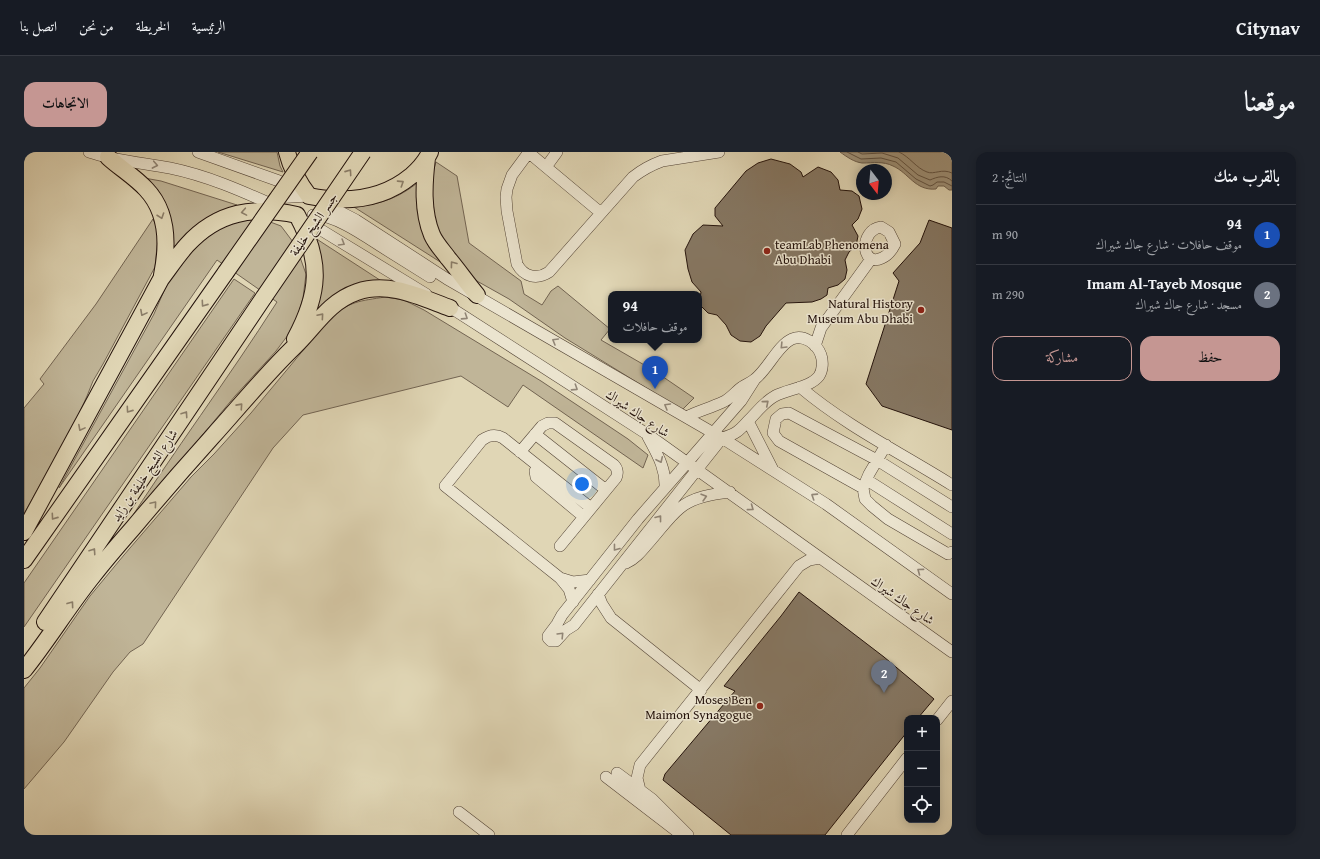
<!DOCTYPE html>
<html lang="ar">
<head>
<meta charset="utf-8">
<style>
  :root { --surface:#171b24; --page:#20242c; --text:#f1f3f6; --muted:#9ea1a6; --line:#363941; --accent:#c59692 }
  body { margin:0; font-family:"Gentium Book Plus",Amiri,serif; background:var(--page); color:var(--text); direction:rtl }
  .controls { position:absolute; right:12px; bottom:12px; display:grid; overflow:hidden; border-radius:8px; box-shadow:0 2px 10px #0003 }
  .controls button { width:36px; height:36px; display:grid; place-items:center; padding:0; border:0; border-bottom:1px solid var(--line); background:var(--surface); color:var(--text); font:20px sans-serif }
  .compass { position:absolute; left:832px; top:12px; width:36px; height:36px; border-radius:50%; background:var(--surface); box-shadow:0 2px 10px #0003; rotate:164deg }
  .you { position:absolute; left:558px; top:332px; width:14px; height:14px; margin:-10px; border:3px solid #fff; border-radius:50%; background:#1a73e8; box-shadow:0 0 0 6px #1a73e833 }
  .badge { display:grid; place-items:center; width:26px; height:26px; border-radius:50%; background:var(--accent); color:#fff; font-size:13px; font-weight:700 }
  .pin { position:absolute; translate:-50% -33px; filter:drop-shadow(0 1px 2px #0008) }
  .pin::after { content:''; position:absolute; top:21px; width:14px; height:12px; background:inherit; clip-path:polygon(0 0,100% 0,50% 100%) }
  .popup { position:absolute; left:584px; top:139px; width:94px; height:52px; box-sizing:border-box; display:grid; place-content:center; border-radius:8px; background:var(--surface); filter:drop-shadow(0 1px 3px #0005); font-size:13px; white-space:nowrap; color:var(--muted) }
  .popup b { font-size:15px; color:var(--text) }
  .popup::after { content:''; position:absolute; left:50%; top:100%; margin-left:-8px; border:8px solid transparent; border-top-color:var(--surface) }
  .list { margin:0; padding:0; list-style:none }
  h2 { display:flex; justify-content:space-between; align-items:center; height:52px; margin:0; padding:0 16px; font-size:17px }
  h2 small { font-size:13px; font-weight:400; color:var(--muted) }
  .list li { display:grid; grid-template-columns:26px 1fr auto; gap:12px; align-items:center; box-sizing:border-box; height:60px; padding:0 16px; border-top:1px solid var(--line) }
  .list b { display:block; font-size:15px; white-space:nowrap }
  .list p { margin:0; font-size:13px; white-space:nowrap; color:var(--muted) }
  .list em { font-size:13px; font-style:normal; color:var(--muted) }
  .actions { display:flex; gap:8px; padding:12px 16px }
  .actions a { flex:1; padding:9px 0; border:1px solid var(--accent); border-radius:12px; text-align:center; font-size:14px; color:var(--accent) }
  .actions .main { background:var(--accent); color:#111 }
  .icon { flex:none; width:22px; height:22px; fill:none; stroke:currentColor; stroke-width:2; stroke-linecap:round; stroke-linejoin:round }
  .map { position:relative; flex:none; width:928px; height:683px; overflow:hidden; direction:ltr; border-radius:12px }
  header { display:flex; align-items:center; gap:24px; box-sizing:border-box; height:56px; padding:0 20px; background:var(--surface); border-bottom:1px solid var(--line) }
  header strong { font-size:19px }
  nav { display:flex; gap:22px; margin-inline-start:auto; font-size:14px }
  .intro { display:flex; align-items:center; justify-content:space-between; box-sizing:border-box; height:96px; padding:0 24px }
  h1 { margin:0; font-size:28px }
  .button { padding:10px 18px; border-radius:12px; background:var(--accent); color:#111; font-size:14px; font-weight:700 }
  main { display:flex; gap:24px; padding:0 24px }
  aside { flex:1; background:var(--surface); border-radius:12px; box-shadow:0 2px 10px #0003 }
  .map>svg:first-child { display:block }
  .green { fill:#c0b598; stroke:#726452 }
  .water { fill:#a0947c; stroke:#6e604f }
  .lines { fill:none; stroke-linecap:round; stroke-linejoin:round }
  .shore { stroke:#625444; stroke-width:1 }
  .building { fill:#867864; stroke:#24130c }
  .minor-casing { stroke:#534436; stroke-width:12 }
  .highway-casing { stroke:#24130c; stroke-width:18 }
  .minor { stroke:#ebe4cf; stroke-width:11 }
  .highway { stroke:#e0d6b5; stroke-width:16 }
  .highway-bridge-casing { stroke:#24130c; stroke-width:18; stroke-linecap:butt }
  .highway-bridge { stroke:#e0d6b5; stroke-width:16 }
  .oneway { stroke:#918677 }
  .oneway2 { stroke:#8b7e69 }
  .poi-dot { fill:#8f2418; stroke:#ebe4cf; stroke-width:1.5 }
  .labels { text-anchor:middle; stroke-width:3; stroke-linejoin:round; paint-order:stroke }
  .street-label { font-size:13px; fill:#24130c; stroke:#ebe4cf }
  .poi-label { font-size:13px; fill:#24130c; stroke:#ebe4cf; text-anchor:end }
</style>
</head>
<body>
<header>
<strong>Citynav</strong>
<nav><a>الرئيسية</a><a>الخريطة</a><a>من نحن</a><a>اتصل بنا</a></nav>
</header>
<div class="intro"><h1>موقعنا</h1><a class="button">الاتجاهات</a></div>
<main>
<aside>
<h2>بالقرب منك<small>النتائج: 2</small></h2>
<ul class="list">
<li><span class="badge" style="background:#1a4fb4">1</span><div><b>94</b><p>موقف حافلات · شارع جاك شيراك</p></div><em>90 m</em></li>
<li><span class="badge" style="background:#6b7280">2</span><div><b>Imam Al-Tayeb Mosque</b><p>مسجد · شارع جاك شيراك</p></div><em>290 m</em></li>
</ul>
<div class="actions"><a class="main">حفظ</a><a>مشاركة</a></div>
</aside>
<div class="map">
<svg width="928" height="683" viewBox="0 0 928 683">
  <rect width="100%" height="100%" fill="#e0d6b5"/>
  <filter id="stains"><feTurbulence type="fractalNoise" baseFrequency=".005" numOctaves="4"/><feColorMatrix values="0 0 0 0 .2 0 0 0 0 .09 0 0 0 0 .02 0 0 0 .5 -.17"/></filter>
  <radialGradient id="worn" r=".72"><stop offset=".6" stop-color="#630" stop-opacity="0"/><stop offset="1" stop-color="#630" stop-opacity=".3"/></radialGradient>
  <path class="green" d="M194,0H253L256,14L259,20Z
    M412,10L433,24L445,91L497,129L500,142L518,153L527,139L534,134L586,177L577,188L629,218L670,246L658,258L541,186L485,147L444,124L406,68L408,24Z
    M109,24L137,29L213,53L186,65L144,103L143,78Z
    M399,26L421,113L330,55C358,52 378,45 399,26Z
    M225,62L257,74L272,94L282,122L279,146L273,166L264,183L252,199L211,244L100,377C149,300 204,227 253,150L193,108L35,336L130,162L149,118L179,84Z
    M129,67L133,76L134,84L131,115L79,212L69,229L63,244L53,266L0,362V256L20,232L16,227L72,152Z
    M288,84L362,132L358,137L287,169Z
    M210,127L231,141L0,475V431Z
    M361,145L380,148L400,158L517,229L604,287L624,303L619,316L499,233L484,255L437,224L279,263L249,296L119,492L106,500L89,520L40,590L0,637V536L16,516L66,444L100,403L167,325L190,302L227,261L306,166C326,149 336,149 361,145Z"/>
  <path class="water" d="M816,0H928V38H925L920,34H914L912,37C891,39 885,21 869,14C859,9 850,11 838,11C830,10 823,5 816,0Z"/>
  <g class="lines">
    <path class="shore" d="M823,0L837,7L857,6L872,10L892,27L906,34L909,33L913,30H920L928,34
      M834,0L838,2L858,1L874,6L894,23L906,28C913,25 921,22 928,29
      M875,0C886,5 892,16 903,20C910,23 918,16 928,21"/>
  </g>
  <path class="building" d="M747,7L766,12L777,20L779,25L794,15L807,20L814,28L816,38L828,39L835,44L838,57L834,67L828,73L834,84L832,94L825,100L821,108L823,118L821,127L814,133L804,136L803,143L797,147L788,150L762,151L742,174L736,184L727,190L716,189L707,183L702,173L693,163L684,161L677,154L676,146L677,140L668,130L664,117L661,98L669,82L679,73L699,74L691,64V56L722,19L734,11Z
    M905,68L928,76V278L858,254L842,232L875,129L869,121L896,91Z
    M775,440L860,505L910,547L894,566H883V580L801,683H707L639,628L641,622L711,539L700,534L757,464Z"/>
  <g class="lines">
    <g class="minor-casing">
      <path id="minor" d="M65,0C92,9 119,11 146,16C185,24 220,40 256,56
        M174,0L255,29L269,36
        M504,0L577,61
        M505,0L488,23L483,37L482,45L483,59L493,112C500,125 513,128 525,120L609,25C618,18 627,13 638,9L695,0
        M522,15L533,0
        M250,46L285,44
        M297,50L332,68L423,127L698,286L802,352L928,442
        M289,63C310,62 341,84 358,95C374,105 390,115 406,125
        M284,70L402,142
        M857,75L865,80L871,92C868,98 865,103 858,106C837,116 835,78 857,75Z
        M421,152L623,282L928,500
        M791,194L797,176L847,107
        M776,235C822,274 877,301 928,333
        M662,265C674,259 686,256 699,250C706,247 711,240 718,235C722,232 727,231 731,227C744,217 754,193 768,187C780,182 793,192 797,203C799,209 799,218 795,224C786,236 763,237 751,244C740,250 733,260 724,269L749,318
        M724,269C715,279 712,282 698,286L550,473L542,478L532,489H527L524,486V484L533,472L538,463L614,367L717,249L731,227
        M511,282L582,338
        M624,285C633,302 642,316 641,336
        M862,293L845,322L839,336L841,347L848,354L864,367L924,402L928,400
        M496,300L518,274L524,271H531L590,313C594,317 594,322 592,326L536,394
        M514,314L511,319L512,325L560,365
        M843,328L928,382
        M839,336L755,289L749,281L752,267L758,262L765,261L853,308L928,355
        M602,411C613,406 619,397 627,388C636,378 645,365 656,356C669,345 689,342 706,340
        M536,426L549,430L566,428
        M574,442L578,452L587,466L677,538
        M549,450L545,437L536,426L421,334L458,288C465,283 472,282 479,286L567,356
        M913,568L928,549
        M593,621L628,647L664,683
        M582,625L655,681
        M616,638L613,626L616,613L775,414L785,408L796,406
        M435,660L465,683
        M823,683L883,606"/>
    </g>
    <g class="highway-casing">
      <path id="highway" d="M263,0C267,16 275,31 285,44C321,51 358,48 387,24C395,17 402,9 406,0
        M84,5C96,16 111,25 122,37C144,60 144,94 138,123
        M403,6C400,31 398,59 408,83C412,92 419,99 424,106C434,118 443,131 453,143
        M0,380L137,127C146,115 154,103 163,93C194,59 230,54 273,63C298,109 296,141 271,187
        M0,408L202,120
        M21,470L240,145
        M0,518C24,488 44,455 68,425C81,408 95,392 109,376C135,345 161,315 188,285C215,255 241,223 270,195C291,175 304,150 333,140C365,129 396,145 426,156"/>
    </g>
    <use href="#minor" class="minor"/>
    <use href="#highway" class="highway"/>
    <g class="highway-bridge-casing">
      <path id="highway-bridge" d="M202,120L286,0
        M240,145L339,0"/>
    </g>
    <use href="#highway-bridge" class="highway-bridge"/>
  </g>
  <defs><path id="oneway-chevron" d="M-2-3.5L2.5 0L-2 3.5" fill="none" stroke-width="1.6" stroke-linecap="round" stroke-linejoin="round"/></defs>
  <g class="oneway">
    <use href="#oneway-chevron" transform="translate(131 13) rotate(11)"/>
    <use href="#oneway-chevron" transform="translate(318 91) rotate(31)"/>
    <use href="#oneway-chevron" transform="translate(441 165) rotate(33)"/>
    <use href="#oneway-chevron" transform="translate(531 189) rotate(-150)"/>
    <use href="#oneway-chevron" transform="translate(759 194) rotate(134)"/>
    <use href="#oneway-chevron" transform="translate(551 236) rotate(33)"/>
    <use href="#oneway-chevron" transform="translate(742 251) rotate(-40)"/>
    <use href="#oneway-chevron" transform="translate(643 254) rotate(-150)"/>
    <use href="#oneway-chevron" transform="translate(636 308) rotate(65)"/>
    <use href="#oneway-chevron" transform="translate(790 344) rotate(-147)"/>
    <use href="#oneway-chevron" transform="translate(680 345) rotate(-16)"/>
    <use href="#oneway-chevron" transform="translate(727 356) rotate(36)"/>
    <use href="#oneway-chevron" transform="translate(635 366) rotate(-52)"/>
    <use href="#oneway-chevron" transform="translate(592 396) rotate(128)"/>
    <use href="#oneway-chevron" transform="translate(896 419) rotate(-144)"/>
    <use href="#oneway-chevron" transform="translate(537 483) rotate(-46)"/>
  </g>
  <g class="oneway2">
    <use href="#oneway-chevron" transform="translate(325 20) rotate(-55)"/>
    <use href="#oneway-chevron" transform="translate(377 31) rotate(-33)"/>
    <use href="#oneway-chevron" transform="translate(220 60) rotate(170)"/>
    <use href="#oneway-chevron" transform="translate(137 64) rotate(71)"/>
    <use href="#oneway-chevron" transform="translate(429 112) rotate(-127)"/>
    <use href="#oneway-chevron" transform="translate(180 152) rotate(125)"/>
    <use href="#oneway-chevron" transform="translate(119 161) rotate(118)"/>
    <use href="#oneway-chevron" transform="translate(297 164) rotate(-49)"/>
    <use href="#oneway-chevron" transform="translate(216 254) rotate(-48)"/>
    <use href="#oneway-chevron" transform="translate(105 258) rotate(125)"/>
    <use href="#oneway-chevron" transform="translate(161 262) rotate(-56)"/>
    <use href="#oneway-chevron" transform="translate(57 276) rotate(118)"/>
    <use href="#oneway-chevron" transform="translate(130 352) rotate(-50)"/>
    <use href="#oneway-chevron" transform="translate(30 365) rotate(125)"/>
    <use href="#oneway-chevron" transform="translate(69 399) rotate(-56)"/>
    <use href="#oneway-chevron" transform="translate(47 452) rotate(-54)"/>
  </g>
  <g class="poi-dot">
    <circle cx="743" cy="99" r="4"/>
    <circle cx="897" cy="158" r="4"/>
    <circle cx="736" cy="554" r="4"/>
  </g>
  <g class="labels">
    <g class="street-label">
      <text transform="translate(289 72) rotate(-55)" y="5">جسر الشيخ خليفة</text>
      <text transform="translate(614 261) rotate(34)" y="5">شارع جاك شيراك</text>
      <text transform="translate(120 323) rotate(-56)" y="5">شارع الشيخ خليفة بن زايد</text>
      <text transform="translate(879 448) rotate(35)" y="5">شارع جاك شيراك</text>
    </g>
    <g class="poi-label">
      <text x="751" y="97" text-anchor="start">teamLab Phenomena<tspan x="751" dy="15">Abu Dhabi</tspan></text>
      <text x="889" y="156">Natural History<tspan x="889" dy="15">Museum Abu Dhabi</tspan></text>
      <text x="728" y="552">Moses Ben<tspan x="728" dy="15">Maimon Synagogue</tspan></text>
    </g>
  </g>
  <rect width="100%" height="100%" filter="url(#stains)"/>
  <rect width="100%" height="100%" fill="url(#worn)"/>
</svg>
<div class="controls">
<button>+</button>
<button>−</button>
<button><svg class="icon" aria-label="locate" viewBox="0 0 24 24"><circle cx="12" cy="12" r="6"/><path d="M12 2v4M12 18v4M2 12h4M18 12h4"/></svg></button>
</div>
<svg class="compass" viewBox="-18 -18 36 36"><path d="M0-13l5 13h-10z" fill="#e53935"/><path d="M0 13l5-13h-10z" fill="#9ea1a6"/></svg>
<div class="you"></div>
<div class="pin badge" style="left:631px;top:237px;background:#1a4fb4">1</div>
<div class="popup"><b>94</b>موقف حافلات</div>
<div class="pin badge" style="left:860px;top:541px;background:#6b7280">2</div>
</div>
</main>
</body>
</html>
